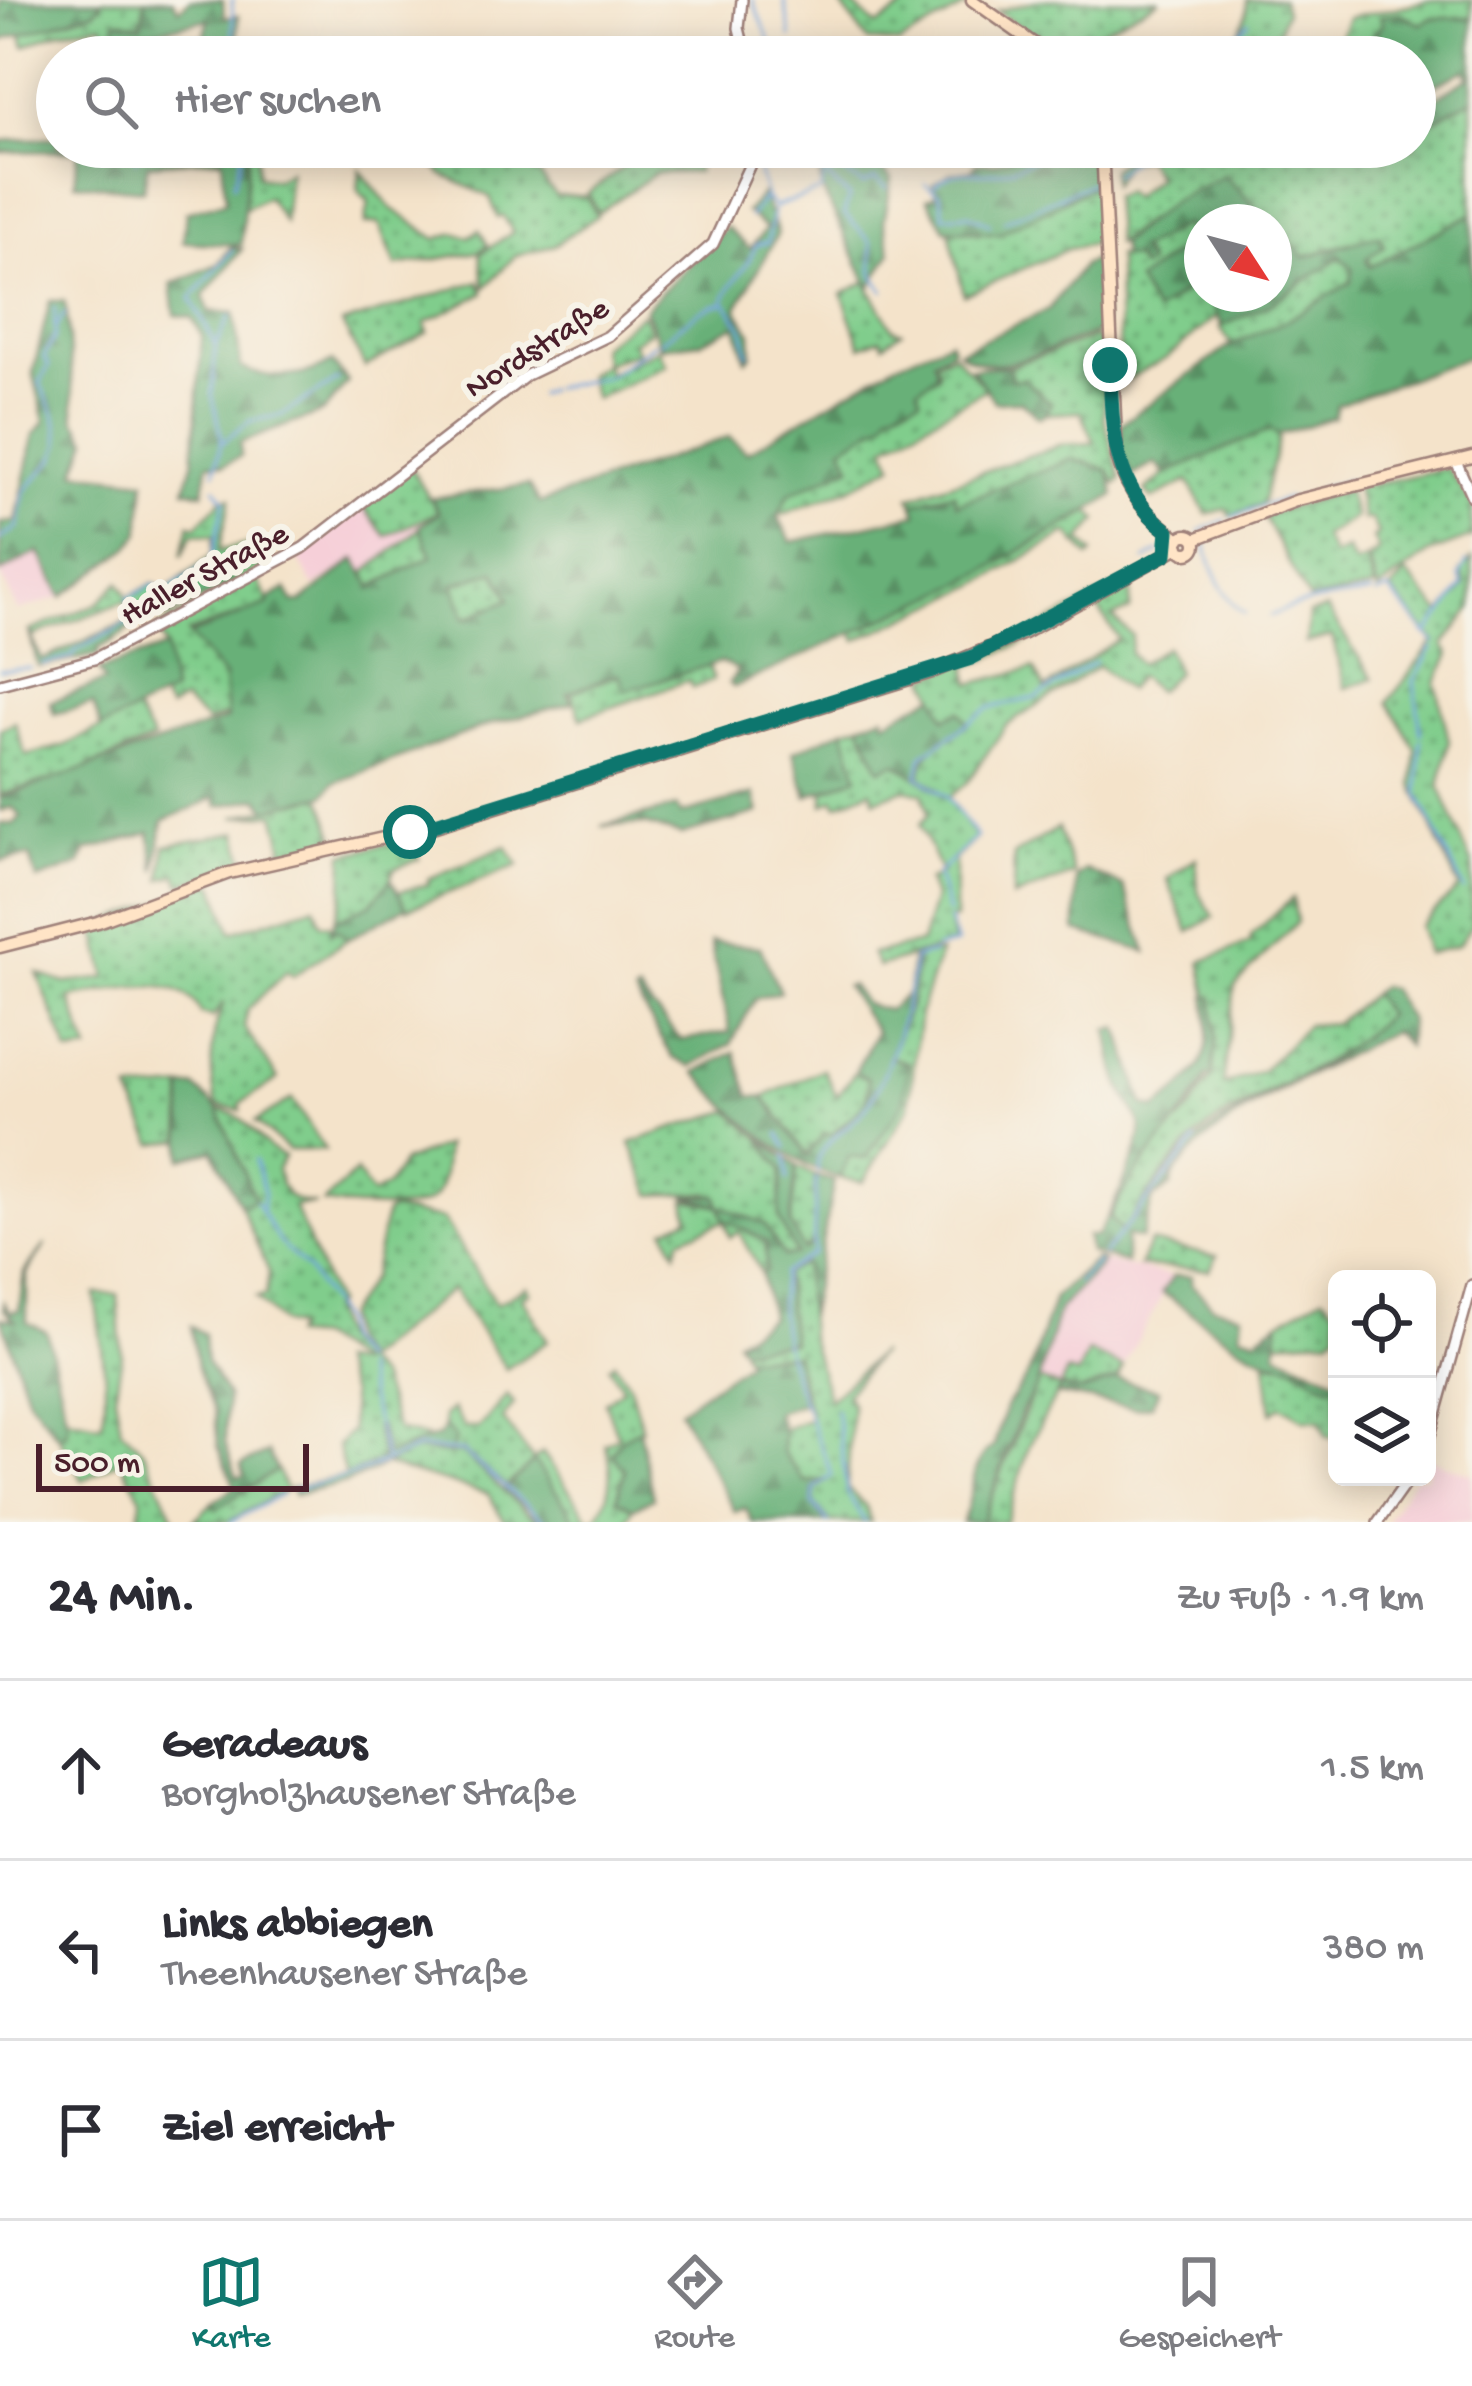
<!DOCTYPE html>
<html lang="de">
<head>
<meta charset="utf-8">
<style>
  :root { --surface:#fff; --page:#f7f7f7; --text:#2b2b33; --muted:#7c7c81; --line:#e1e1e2; --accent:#0f766e }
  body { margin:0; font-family:"Gochi Hand",sans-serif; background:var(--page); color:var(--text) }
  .controls { position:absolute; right:36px; bottom:36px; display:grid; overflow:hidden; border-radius:18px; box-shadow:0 6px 30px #0003 }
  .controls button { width:108px; height:108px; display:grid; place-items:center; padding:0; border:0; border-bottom:3px solid var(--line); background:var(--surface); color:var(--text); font:60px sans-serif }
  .compass { position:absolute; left:1184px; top:204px; width:108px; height:108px; border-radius:50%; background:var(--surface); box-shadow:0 6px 30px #0003; rotate:126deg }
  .scale { position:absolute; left:36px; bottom:30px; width:273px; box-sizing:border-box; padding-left:12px; border:6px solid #4a1f2b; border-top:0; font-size:33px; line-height:42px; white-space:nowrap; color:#4a1f2b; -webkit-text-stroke:9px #f7f3e8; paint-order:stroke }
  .stop { position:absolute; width:36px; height:36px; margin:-27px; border:9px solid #0f766e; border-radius:50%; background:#fff }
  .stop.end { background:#0f766e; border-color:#fff; box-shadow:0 3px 12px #0008 }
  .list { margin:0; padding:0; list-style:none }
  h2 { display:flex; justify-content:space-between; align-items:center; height:156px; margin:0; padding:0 48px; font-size:51px }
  h2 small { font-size:39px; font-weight:400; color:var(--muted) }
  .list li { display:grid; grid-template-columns:78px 1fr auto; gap:36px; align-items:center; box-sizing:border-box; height:180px; padding:0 48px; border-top:3px solid var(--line) }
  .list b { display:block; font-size:45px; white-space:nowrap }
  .list p { margin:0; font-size:39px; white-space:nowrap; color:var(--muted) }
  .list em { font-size:39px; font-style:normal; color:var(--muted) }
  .icon { flex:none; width:66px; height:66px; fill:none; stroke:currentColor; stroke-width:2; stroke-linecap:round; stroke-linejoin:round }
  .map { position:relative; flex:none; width:1472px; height:1522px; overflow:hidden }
  .search { position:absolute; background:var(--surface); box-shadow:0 6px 30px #0003; left:36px; right:36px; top:36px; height:132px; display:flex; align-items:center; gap:30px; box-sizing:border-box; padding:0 42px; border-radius:66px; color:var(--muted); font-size:45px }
  .sheet { height:696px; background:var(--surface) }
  nav { display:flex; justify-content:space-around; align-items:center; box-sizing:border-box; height:168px; border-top:3px solid var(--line); background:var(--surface); font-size:33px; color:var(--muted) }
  nav a { display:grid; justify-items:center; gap:6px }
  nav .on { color:var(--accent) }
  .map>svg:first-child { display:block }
  .built { fill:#f6cfd8 }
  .grass { fill:url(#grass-dots); stroke:#65765c; stroke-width:3 }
  .forest { fill:url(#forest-firs); stroke:#596852; stroke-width:3; fill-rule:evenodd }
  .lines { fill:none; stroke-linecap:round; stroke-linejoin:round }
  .stream { stroke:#6fa3db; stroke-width:3 }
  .tertiary-casing { stroke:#9f817a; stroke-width:14 }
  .secondary-casing { stroke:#9f817a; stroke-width:15 }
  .tertiary { stroke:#fff; stroke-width:9 }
  .secondary { stroke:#ffe4c6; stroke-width:10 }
  .route { stroke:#0f766e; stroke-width:15 }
  .labels { text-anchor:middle; stroke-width:12; stroke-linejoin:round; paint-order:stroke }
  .street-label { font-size:33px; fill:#4a1f2b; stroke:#f7f3e8 }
</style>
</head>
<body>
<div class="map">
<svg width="1472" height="1522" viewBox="0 0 1472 1522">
  <defs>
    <pattern id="grass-dots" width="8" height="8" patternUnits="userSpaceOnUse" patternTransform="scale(3)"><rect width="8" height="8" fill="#80cd8c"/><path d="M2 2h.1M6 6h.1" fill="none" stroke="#6ba673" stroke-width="1.8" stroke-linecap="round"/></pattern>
    <pattern id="forest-firs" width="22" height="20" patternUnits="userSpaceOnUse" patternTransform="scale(3)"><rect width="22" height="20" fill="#68b078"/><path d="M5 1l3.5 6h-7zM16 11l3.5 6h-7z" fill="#588f63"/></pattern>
  </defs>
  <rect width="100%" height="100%" fill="#f7f3e8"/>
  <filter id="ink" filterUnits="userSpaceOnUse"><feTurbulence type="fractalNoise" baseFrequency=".00833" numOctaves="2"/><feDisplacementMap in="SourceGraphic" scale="24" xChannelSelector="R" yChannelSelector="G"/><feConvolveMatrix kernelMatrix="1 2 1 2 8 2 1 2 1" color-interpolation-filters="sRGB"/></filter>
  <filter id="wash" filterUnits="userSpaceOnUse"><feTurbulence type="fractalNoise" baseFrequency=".004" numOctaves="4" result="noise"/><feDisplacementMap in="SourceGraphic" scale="48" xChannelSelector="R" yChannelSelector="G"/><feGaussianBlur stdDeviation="2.7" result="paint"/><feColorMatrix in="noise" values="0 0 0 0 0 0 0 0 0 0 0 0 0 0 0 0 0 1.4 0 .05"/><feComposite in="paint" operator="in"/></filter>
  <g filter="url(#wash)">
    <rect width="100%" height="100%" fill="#f4e3ca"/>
    <path class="built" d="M362,506L404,530L427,519L365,573L356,559L314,587L296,555Z
      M39,551L62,597L18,611L0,573Z
      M1103,1261L1173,1276L1123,1367L1088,1353L1078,1376L1060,1387L1038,1380L1059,1309Z
      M1428,1458L1472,1474V1522L1386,1521L1415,1477H1427Z"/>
    <path class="grass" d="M103,0H145L141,25L130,27L123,21L113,41L77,50V57L72,48L108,39L102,24L60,31L25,46L21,34L95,11Z
      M837,0H847L877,26L916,0H964L1038,49L966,6L899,44L868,41Z
      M1040,0H1160L1058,53L997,11Z
      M1247,0H1282L1285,12L1278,32L1285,57H1214C1233,40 1249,27 1247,0Z
      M1432,0H1472V17L1429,19L1421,24L1381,18L1383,23L1372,37L1392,57H1321L1339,40L1348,18Z
      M1472,99V214L1370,267L1366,238L1304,257L1274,222L1147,220L1116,244L1112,197L1125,191L1131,197L1157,177L1144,157L1126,163L1112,184L1111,169L1140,147H1415V130Z
      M249,147H256L258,176L276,179L289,171L284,222L267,197L240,211Z
      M420,147H518L556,196H587L597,216L555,245L515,256L485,288L480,254L513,232L503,216L498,218L490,197L441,174Z
      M607,147L696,153L697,172L656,173L598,213L588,193L624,167Z
      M360,170L390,207L437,239L454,233L469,237L479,230L488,245L478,252L396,266L379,223L365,224L369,203L358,190Z
      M1098,184L1101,242L1068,249L964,295L949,231C1003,229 1049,207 1098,184Z
      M1184,223L1192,241L1137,281L1155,313L1202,278V294H1214L1217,316L1167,358L1120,383L1117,256L1134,258L1140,268L1139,250Z
      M1340,257L1353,268L1351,282L1286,321L1231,345L1220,327L1270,304Z
      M479,281L484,293L425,323L428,332L365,367L342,324Z
      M866,282L893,329L901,332L884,344L881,338L861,346L842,294Z
      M643,313L650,331L633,342L637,352L605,363L608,374L658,349L667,365L594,399L587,375L604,363L600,346Z
      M1093,338L1104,341V417L1121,480L1116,484L1109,470L1072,459L957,504L953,493L913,503L910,497L1060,445L1095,443L1081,412L1046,414L1051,404L1034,387L1012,380L1009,366Z
      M953,353L986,389L886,446L894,464L849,489L778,516L789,494L851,466L842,447L885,420L889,411L920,398L917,388L939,371L935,362Z
      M1271,429L1280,434L1262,504L1231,516L1226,509L1207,514L1188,481L1152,499L1145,491L1179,463Z
      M411,467L438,512L386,536L362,506Z
      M1447,468L1472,505V537L1429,553L1378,591L1368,557L1379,551L1373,538L1378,534L1371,519L1363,520L1356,488Z
      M1347,490L1355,517L1323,537L1333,556L1347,550L1355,564L1366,559L1374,588L1309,600L1263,516Z
      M231,498L219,551L263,541L269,564L231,584L223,568L167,600L130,608L126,601L34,636L29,631L97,604L119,582L128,597L153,584L166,590L212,555L214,536L193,533L182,556L190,524L197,526L222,499Z
      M1090,511L1098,520L1081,540L1093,553L1089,557L1068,533L977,585L857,640L853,633L973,578Z
      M420,528L432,556L372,587L365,573Z
      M1472,559V609L1444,645L1450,655L1436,682L1449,741L1440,787L1472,864V925L1458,945L1427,954L1420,926L1459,888L1413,785L1416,749L1388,702L1434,641L1391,590L1406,573L1441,613L1465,586L1461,571Z
      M495,571L511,599L465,619L453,584Z
      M256,577L270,604L188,633L224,677L227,715L207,722L183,701L169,709L161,698L171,692L166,647L156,629Z
      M1132,578L1130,610L1112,617L1132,635L1130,653L1140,664L1166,647L1177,672L1157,691L1138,676L1127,690L1098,666L1006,726L966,784L949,797L976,838L955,859V919L949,920L953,944L878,967L871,954L921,943L934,898L928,881L941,873L920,825L929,814L923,793L905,789L875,800L871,790L837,805L835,799L824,804V791L857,777L844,729L860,724L880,768L895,763L939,789L920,776L925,755L968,723L945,718L927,677L1023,637L1025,642L967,667L971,684L1034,668L1045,689L1119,639L1096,606L1028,641L1026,635Z
      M1327,609L1373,679L1345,688L1332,636L1306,643L1309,614Z
      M696,665H709L713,680L693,688L689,680L581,718L571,692L620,674L625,690Z
      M136,711L153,740L72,774L0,795V729L15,722L26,756L63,746Z
      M321,796L338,844L260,861L284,849L275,813L234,817Z
      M1058,828L1074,874L1013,898L1014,855Z
      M238,832L244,858L254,862L181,885L177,874L162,879L165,846Z
      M410,839L419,859L394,869C387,894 361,918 335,920L343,896L344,854Z
      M506,846L519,865L407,909L398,892L429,884L428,879Z
      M1196,858L1198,891L1214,917L1189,932L1167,879Z
      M209,883L215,885L232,932L315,906L321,923L333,925L332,931L337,929L348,939L293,976L287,971L248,1009L244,1027L278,1079L240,1104L241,1110L217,1105C208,1074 211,1030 224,1002L213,1017L201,1014C181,968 108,992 70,998L89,1051L69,1054L37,973L65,983L107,978L95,927Z
      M1293,898L1297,922L1235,986L1223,1085L1262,1071L1307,1025L1335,1023L1372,994L1386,1015C1339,1064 1277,1083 1220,1119C1178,1145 1150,1194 1121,1232L1110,1216L1141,1160L1189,1111L1212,1076L1216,1038L1201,962L1251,942V936Z
      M940,953L920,1012L909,1107L863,1182L840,1178L849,1157L865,1158L892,1118L909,1063L890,1057L911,1001L918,955Z
      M823,1069L837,1096L855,1072L868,1078C871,1108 851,1116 831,1136L825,1134L807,1156L764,1097Z
      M183,1088L181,1140L154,1144L130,1092Z
      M292,1099L325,1150H288L255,1122Z
      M218,1109C250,1114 256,1145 284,1157L277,1169C281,1195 290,1202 315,1204L294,1206L335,1304L330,1308L341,1341L380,1380L397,1430L426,1437V1441L386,1455L380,1427L375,1428L383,1459L345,1476L337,1445L351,1431L350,1394L338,1362L359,1364L318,1338L292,1336L296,1328L283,1324L256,1298L266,1296L269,1272L240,1205L254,1200Z
      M730,1111L772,1149L782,1170L779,1218L797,1254L784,1257L764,1224L724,1220L766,1240V1271L761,1273L739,1232L730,1237L724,1221L680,1239L676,1252L665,1229L689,1218L686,1200L719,1205L708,1193L652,1195L631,1143C664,1131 696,1120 730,1111Z
      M446,1145C442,1194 442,1209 389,1208C366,1207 347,1208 323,1203L356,1172L372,1195L387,1186L403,1162Z
      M797,1166L815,1176L814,1243L803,1250L790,1224Z
      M392,1210L443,1219L496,1304L527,1286L530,1292L522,1297L548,1341L506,1369L452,1289L363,1361L348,1340L345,1316L372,1277L386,1213Z
      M1150,1242L1209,1255L1217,1256L1210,1270L1139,1266Z
      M803,1262L809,1334L829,1400L880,1352L846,1394L852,1405L847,1488L866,1506L871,1522H830L814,1503L815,1491L827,1480L805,1482L782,1452L783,1429L810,1419L795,1354L745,1357L741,1348L792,1341L784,1273Z
      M95,1294L118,1295L122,1356L115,1395L121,1428L144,1452L176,1522H139L141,1497L120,1460L83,1481L60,1439L68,1425L63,1416L101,1424C112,1395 98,1326 95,1294Z
      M1323,1296L1337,1311V1332L1329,1338L1277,1341L1278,1322Z
      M1088,1352L1123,1367L1117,1379L1082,1391L1060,1388L1029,1446L1006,1522H982L1038,1380L1060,1387L1067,1372L1078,1375Z
      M614,1362L629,1383L642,1428L621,1439L613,1454L626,1470L617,1499L633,1508L626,1522H577L534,1461L506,1487L463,1451L451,1452L455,1438L444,1426V1416L453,1409L464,1428H479L507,1395L514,1404L503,1419L533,1460L543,1453L592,1522C612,1500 615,1471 605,1444L618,1437L605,1402L623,1388L609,1367Z
      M1266,1362L1288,1364L1337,1386V1439L1326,1436L1320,1420L1303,1419L1281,1406L1272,1413Z
      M417,1450L463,1454L528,1514L544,1522H505L488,1494L381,1464Z
      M277,1470L286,1490L227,1522H192L212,1503L216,1509Z"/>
    <path class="forest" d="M0,0H103L95,11L0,41Z
      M145,0H173L179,9L190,0H223L224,18L238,16L237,56L191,57L202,46L209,19L112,40L117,20L141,25Z
      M1400,13L1421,24L1429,19L1472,17V99L1415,130V111L1469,77L1464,70L1424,91L1415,86V57H1392L1385,44L1370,40L1383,23L1380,17Z
      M57,137V147H249L241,245L183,242L186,212L226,201L222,158L148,164L143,190L75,183L78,151L0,152V141Z
      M816,147H859L892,179L884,221L891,253L870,288L822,189Z
      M1038,147H1095L1098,184L998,234L945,229L927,199L936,195L933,184L951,173L972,170L976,163H994Z
      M1224,175L1270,222H1202V278L1155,313L1137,281L1191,241L1185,224L1140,249L1148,264L1141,268L1134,258L1122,257L1120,243L1173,201Z
      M762,194L778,233L737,308L751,333L752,355L746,360L736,325L701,342L660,347L645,308L726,227L750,249L766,229L746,212Z
      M1472,214V356L1337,405L1334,417L1278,435L1270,430L1165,474L1155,463L1132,476L1122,452L1121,424L1231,345L1286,321L1351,282L1353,268L1340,257L1270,304L1222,326L1213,307L1214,294H1274V226L1304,257L1379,235L1384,246L1366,259L1370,267Z
      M230,248L242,249L204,296L209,311L234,313L241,367C266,381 309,378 332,362L348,382L323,412L240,443L241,456L225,465L209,463L203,493L185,489L193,463L202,335L192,318L175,315L171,284L218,264Z
      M1101,257L1103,332C1056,341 999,385 958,351L1048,310L1084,264Z
      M50,301H64L67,313L75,419L88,439L76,472L145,480L140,533L130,547L62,597L39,551L0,573V523L16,521L34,434L45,422L33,372Z
      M950,340L952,349L934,359L938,375L918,388L921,398L890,411L886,420L843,447L851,466L789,494L778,516L791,542L917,514L913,503L954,493L957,504L1072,459L1109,470L1115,495L973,578L734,687L729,683L738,670L720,662L624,691L619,674L568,693L572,703L488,725L334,783L325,795L267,809L259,798L218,806L215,798L163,821L156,871L150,833L86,851L81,864L37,880L30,856L0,861V824H14L21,816L12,807L0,811V798L227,719L224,677L189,635L269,604L268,599L286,589L294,603L301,602L356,559L372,587L432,556L419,526L439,513L431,498L528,485L540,503L729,437L747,452L895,364ZM495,571L510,599L465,619L454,584Z
      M1009,366L1012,380L1024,379L1051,404L1046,414L1038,417L1021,401L995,402L971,368Z
      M223,567L231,584L167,617L157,612C134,621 121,640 98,648V655L38,667L29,631L42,660L132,619L130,608L167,600Z
      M166,647L172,693L101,728L93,704L54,714L50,702L105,681L99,670Z
      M935,695L945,718L960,711L968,723C948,740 922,748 920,777L949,798L896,763L880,769L860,724L884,715L885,722Z
      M844,729L858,777L807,796L793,752Z
      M754,794L759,813L681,835L645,824L601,826L677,807L681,814Z
      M1085,870L1123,886L1147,952L1076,931V878Z
      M391,879L406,907L348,939L337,929L331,933L335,920L371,904Z
      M710,942L760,947L780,992L755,999L731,1044L691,1066L673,1058L635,994L639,992L681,1040L730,1032Z
      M918,955L911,1001L890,1057L909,1063L903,1104L865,1159L849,1157L840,1178C791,1166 729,1112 696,1072L735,1052L750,1096L764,1097L807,1155L825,1133L831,1135C851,1116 871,1108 868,1078L855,1072L876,1032L846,986L851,985L865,1004L888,1010L908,993L912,956Z
      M1380,986L1390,988L1409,1020L1407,1046L1393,1031C1333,1064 1209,1118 1174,1175L1168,1170C1228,1098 1323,1082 1386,1015L1372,994Z
      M1206,996H1212L1216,1038L1212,1077L1207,1076C1181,1128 1135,1162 1110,1217L1122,1232L1166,1172L1173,1178L1171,1186L1153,1198L1141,1239L1126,1236V1263L1089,1252L1087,1236L1096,1237C1106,1221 1145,1143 1141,1127C1137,1112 1126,1099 1120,1085C1113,1068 1112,1047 1108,1030L1119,1028L1144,1105L1156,1109C1204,1070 1214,1059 1206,996Z
      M195,1087L218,1109L255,1200L240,1205L213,1150L182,1158L183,1088Z
      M760,1138L797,1166L790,1224L803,1250L814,1243L815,1176L834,1181L808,1317L803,1263L784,1274L792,1342L741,1348L736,1340L770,1317L761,1273L766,1271V1241L724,1220L720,1206L685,1196H717L720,1206L765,1224L784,1257L796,1254L779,1219L782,1170Z
      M46,1244L27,1274V1322L47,1332L68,1425L60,1439L28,1398L1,1318L15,1320L4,1310V1303L10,1312L19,1310L24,1273Z
      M1096,1259L1103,1261L1098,1268L1059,1309L1037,1386L1023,1409L982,1522H962C975,1498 968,1462 994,1446L1005,1408L1029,1373L1054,1298Z
      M1173,1276H1192L1191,1284L1213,1306L1242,1314L1240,1334L1256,1338L1278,1322L1277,1352L1337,1379V1386C1313,1385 1308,1367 1286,1364C1237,1355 1205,1319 1162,1293Z
      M191,1326L204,1334L206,1361L227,1396L225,1443L237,1478L244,1475L241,1465L268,1452L277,1470L216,1509L212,1503L235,1487L218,1446L215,1412L197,1368Z
      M795,1354L805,1403L776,1412L783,1429L782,1452L805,1482L827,1480L813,1489V1504L826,1522H752L746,1508L735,1512L679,1410L747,1362L745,1357Z
      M1117,1379L1159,1390L1151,1405L1135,1408L1057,1394L1060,1387L1082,1391Z
      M379,1426L386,1455L440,1435L444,1426L455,1438L451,1454L416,1450L349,1482L294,1495L291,1488L349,1475L382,1459L375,1427Z
      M639,1429L653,1498L633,1508L617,1499L625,1470L612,1454L621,1439Z
      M534,1461L577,1522H544L504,1489Z"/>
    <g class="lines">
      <path class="stream" d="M232,0L234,57
        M752,0L777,57
        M784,0L791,37
        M1217,57L1249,22
        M828,147L829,179L849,196L844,214L871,242L873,274L884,291
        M136,160L139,147
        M756,164L766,195
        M834,166L863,185L875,179L887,188
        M1114,174L1148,147
        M234,184L244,147
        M925,184L940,194L944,216L968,214L990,224
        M935,185C956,165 976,177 1001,171C1021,167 1037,157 1055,147
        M750,217L765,197L774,207
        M1004,221L1097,180
        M726,303L743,328L748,354
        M55,328L65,313
        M660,342C676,330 701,305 723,304C730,280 748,270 756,245L768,242L774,207L821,191L828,159
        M217,343L230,316
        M553,388L609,376L654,343
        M537,394L548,390
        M222,443L250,421L282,415L338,380
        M215,472L222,437L212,394L216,345L191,298L232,251
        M1320,489L1348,481
        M1266,505L1288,498
        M1232,517L1262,506
        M1200,531L1225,520
        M1212,538L1204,542C1212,564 1222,600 1245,613
        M0,539L18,527L24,492L54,459L60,444L56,418L40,383L49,365L44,357L55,336V308
        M1145,560L1159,552
        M1377,595L1389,590L1434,643
        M1270,616C1302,600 1335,600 1372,593
        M1427,634L1463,586L1459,576L1467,562
        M43,665L71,658L77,650L139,617L128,598L153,585L167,591L211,561L225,500L215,487
        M0,670L30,668
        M881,682L899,677
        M1421,734L1414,681L1432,648
        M1421,740L1418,793L1464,890
        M948,913L937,874L977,837L948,797L918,776L922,756L989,708L1036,698L1095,662
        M936,949L957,944L949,920
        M779,1134L787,1147
        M786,1156L788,1180
        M255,1160L264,1192L261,1209
        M818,1172C812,1147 849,1129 865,1109C889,1079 910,995 914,958L933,953
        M816,1179L813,1253L783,1273C769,1341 808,1409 832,1475L814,1490L813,1503L828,1522
        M256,1202L279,1242L307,1269L341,1321L343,1340L361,1361
        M1103,1255L1196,1141
        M1078,1282L1098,1262
        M363,1369L385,1459
        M836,1410L847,1493L865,1522
        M293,1489L350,1476L419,1448L463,1452L546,1522
        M231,1522L281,1495"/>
    </g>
  </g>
  <g filter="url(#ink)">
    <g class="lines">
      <g class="tertiary-casing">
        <path id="tertiary" d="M742,0L739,28L746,57
          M1456,461L1472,497
          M0,684L94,659L303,548L527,375L608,336L713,244L758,147
          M1427,1446L1472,1285
          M1378,1522L1410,1477"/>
      </g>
      <g class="secondary-casing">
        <path id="secondary" d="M972,0L1053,57
          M1102,147L1117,457C1126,492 1150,520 1180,539
          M1178 544a9 9 0 1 1 18 0a9 9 0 1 1-18 0Z
          M1195,539L1298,500L1472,457
          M0,947L98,922L229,873L432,827L932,672L1024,633L1179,547"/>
      </g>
      <use href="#tertiary" class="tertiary"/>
      <use href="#secondary" class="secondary"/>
    </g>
  </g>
  <g class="lines" filter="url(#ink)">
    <path class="route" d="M410,832L971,658L1166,554L1168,531C1112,489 1112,429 1110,365"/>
  </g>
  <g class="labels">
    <g class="street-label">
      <text transform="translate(535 345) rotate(-32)" y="12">Nordstraße</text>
      <text transform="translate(203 571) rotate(-28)" y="12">Haller Straße</text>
    </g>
  </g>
</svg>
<div class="controls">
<button><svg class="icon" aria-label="locate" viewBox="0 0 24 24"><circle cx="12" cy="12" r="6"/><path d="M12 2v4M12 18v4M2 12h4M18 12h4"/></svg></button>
<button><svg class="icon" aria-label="layers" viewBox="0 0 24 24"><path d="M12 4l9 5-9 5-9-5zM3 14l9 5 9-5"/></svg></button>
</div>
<svg class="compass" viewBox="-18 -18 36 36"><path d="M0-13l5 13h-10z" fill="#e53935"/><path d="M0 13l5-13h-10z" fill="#7c7c81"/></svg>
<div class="scale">500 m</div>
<div class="stop" style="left:410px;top:832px"></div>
<div class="stop end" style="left:1110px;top:365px"></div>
<div class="search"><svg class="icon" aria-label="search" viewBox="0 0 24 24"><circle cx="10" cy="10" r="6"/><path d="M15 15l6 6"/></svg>Hier suchen</div>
</div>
<section class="sheet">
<h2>24 Min.<small>Zu Fuß · 1.9 km</small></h2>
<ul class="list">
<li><svg class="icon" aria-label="ahead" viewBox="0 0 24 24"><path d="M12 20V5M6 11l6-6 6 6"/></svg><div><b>Geradeaus</b><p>Borgholzhausener Straße</p></div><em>1.5 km</em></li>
<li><svg class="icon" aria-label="left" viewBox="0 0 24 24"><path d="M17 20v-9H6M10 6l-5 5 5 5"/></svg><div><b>Links abbiegen</b><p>Theenhausener Straße</p></div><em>380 m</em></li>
<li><svg class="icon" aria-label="arrive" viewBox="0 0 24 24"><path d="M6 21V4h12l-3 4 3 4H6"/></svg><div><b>Ziel erreicht</b></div></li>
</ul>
</section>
<nav>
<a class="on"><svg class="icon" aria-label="map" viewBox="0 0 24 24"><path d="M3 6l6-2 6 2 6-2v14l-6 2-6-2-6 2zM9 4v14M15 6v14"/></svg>Karte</a>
<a><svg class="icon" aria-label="directions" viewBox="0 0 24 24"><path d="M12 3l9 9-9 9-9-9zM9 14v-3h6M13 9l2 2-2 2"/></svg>Route</a>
<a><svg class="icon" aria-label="saved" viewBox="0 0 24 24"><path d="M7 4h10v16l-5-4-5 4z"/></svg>Gespeichert</a>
</nav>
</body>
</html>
